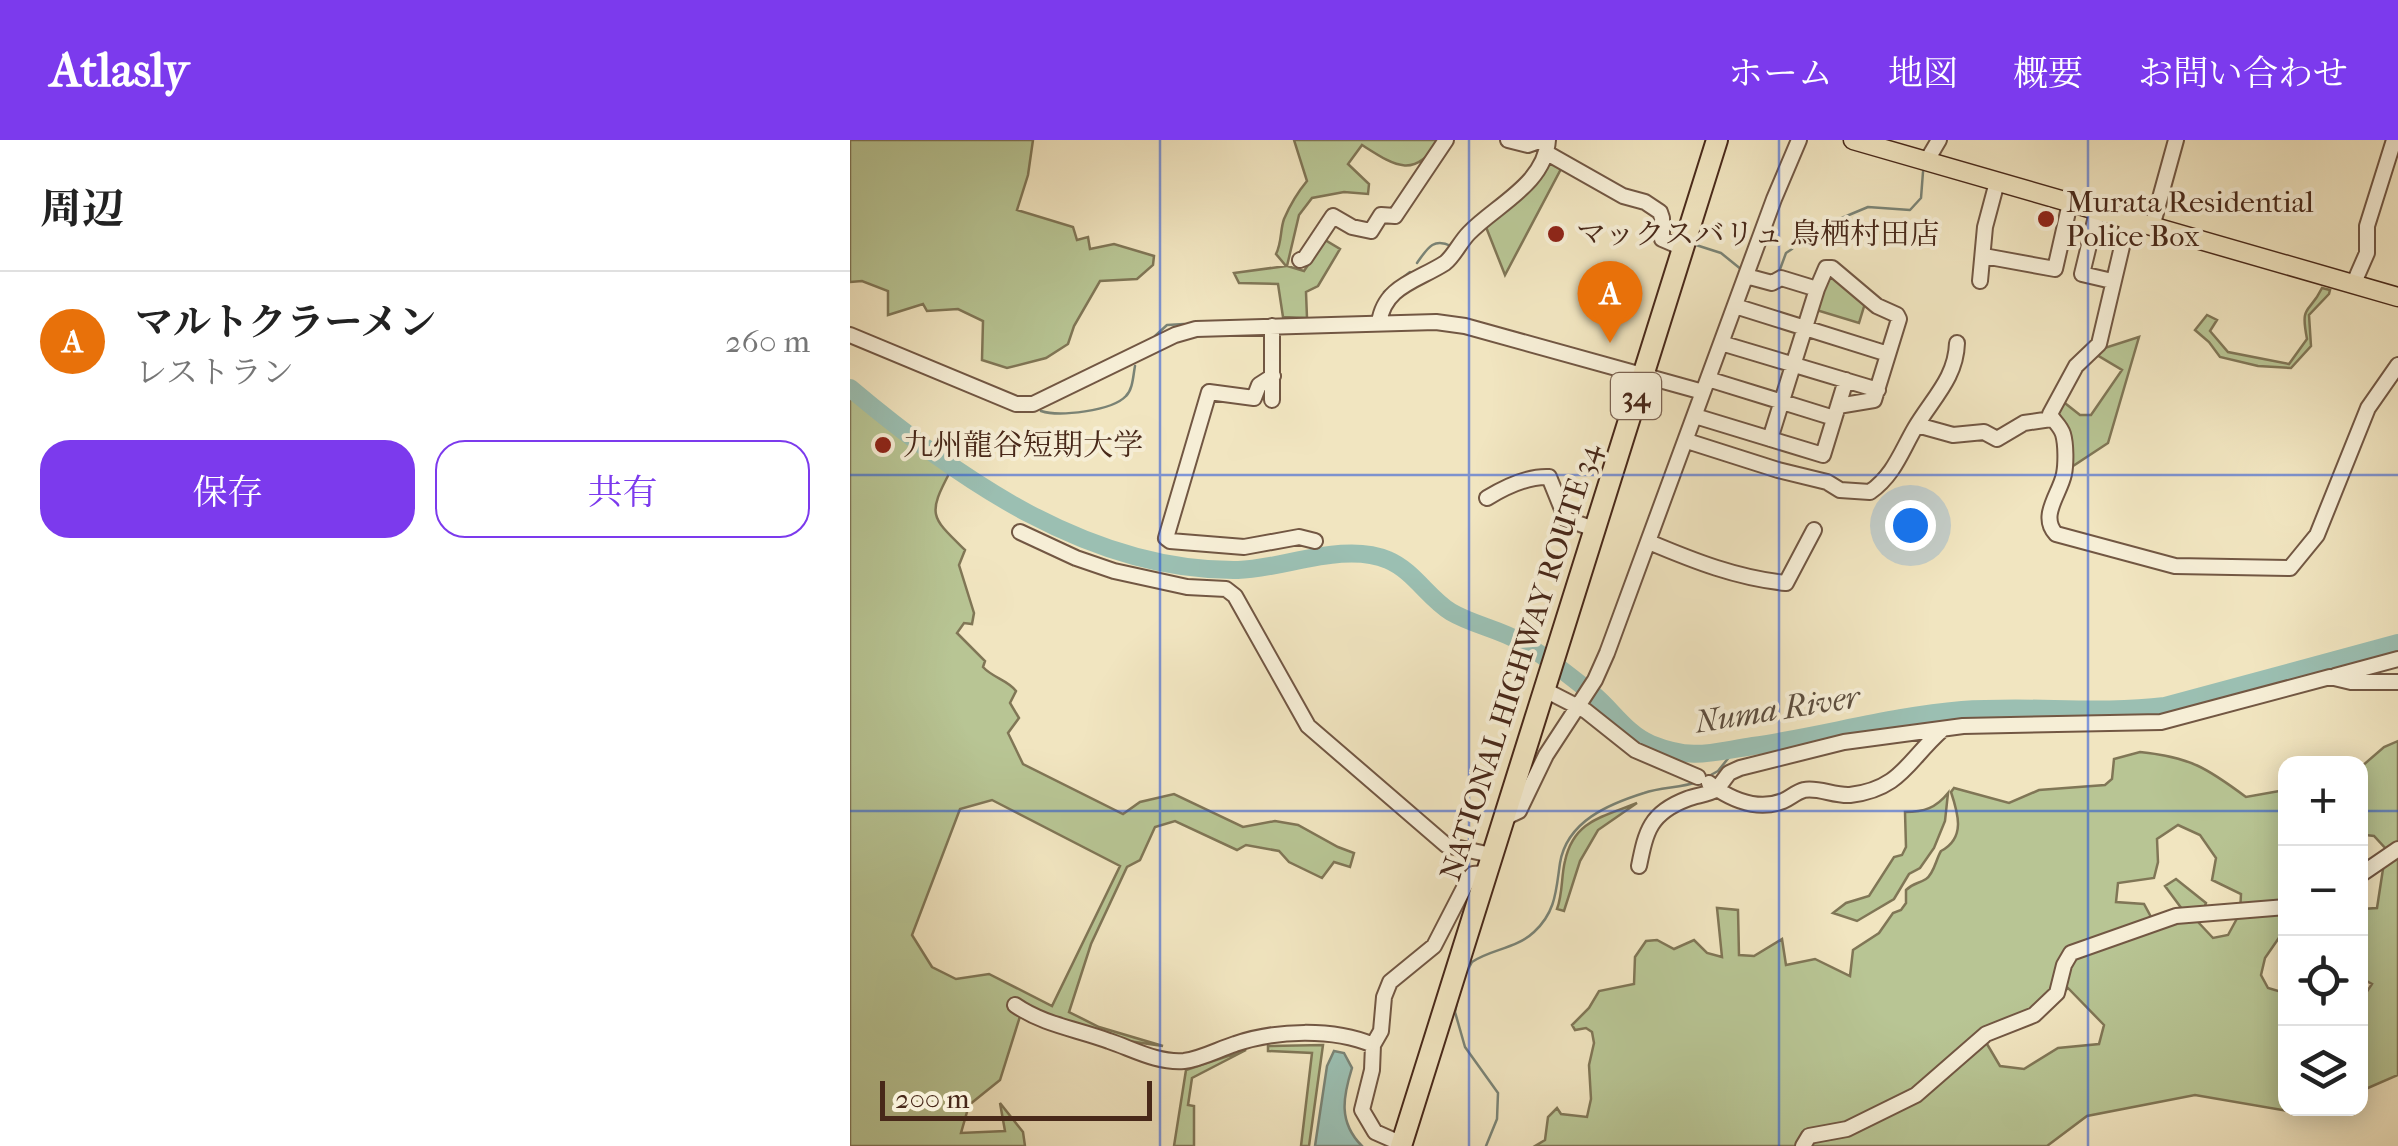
<!DOCTYPE html>
<html lang="ja">
<head>
<meta charset="utf-8">
<style>
  :root { --surface:#fff; --page:#f2f2f2; --text:#222; --muted:#767676; --line:#e0e0e0; --accent:#7c3aed }
  body { margin:0; font-family:"IM FELL French Canon","Noto Serif JP",serif; background:var(--page); color:var(--text) }
  .controls { position:absolute; right:30px; bottom:30px; display:grid; overflow:hidden; border-radius:20px; box-shadow:0 5px 25px #0003 }
  .controls button { width:90px; height:90px; display:grid; place-items:center; padding:0; border:0; border-bottom:2px solid var(--line); background:var(--surface); color:var(--text); font:50px sans-serif }
  .scale { position:absolute; left:30px; bottom:25px; width:272px; box-sizing:border-box; padding-left:10px; border:5px solid #482819; border-top:0; font-size:28px; line-height:35px; white-space:nowrap; color:#482819; -webkit-text-stroke:8px #f6eed6; paint-order:stroke }
  .you { position:absolute; left:1060px; top:385px; width:35px; height:35px; margin:-25px; border:8px solid #fff; border-radius:50%; background:#1a73e8; box-shadow:0 0 0 15px #1a73e833 }
  .badge { display:grid; place-items:center; width:65px; height:65px; border-radius:50%; background:var(--accent); color:#fff; font-size:32px; font-weight:700 }
  .pin { position:absolute; translate:-50% -82px; filter:drop-shadow(0 2px 5px #0008) }
  .pin::after { content:''; position:absolute; top:52px; width:35px; height:30px; background:inherit; clip-path:polygon(0 0,100% 0,50% 100%) }
  .list { margin:0; padding:0; list-style:none }
  h2 { display:flex; justify-content:space-between; align-items:center; height:130px; margin:0; padding:0 40px; font-size:42px }
  h2 small { font-size:32px; font-weight:400; color:var(--muted) }
  .list li { display:grid; grid-template-columns:65px 1fr auto; gap:30px; align-items:center; box-sizing:border-box; height:140px; padding:0 40px; border-top:2px solid var(--line) }
  .list b { display:block; font-size:38px; white-space:nowrap }
  .list p { margin:0; font-size:32px; white-space:nowrap; color:var(--muted) }
  .list em { font-size:32px; font-style:normal; color:var(--muted) }
  .actions { display:flex; gap:20px; padding:30px 40px }
  .actions a { flex:1; padding:22px 0; border:2px solid var(--accent); border-radius:30px; text-align:center; font-size:35px; color:var(--accent) }
  .actions .main { background:var(--accent); color:#fff }
  .icon { flex:none; width:55px; height:55px; fill:none; stroke:currentColor; stroke-width:2; stroke-linecap:round; stroke-linejoin:round }
  .map { position:relative; flex:none; width:1548px; height:1006px; overflow:hidden }
  header { display:flex; align-items:center; gap:60px; box-sizing:border-box; height:140px; padding:0 50px; background:var(--accent); color:#fff }
  header strong { font-size:48px }
  nav { display:flex; gap:55px; margin-inline-start:auto; font-size:35px }
  main { display:flex }
  aside { flex:1; background:var(--surface) }
  .map>svg:first-child { display:block }
  .green { fill:#b8c594; stroke:#807656; stroke-width:2.5; fill-rule:evenodd }
  .water { fill:#9bbfb2; stroke:#7a8375; stroke-width:2.5 }
  .lines { fill:none; stroke-linecap:round; stroke-linejoin:round }
  .stream { stroke:#7a8375; stroke-width:2.5 }
  .river { stroke:#9bbfb2; stroke-width:18 }
  .minor-casing { stroke:#725743; stroke-width:18 }
  .major-casing { stroke:#482819; stroke-width:21 }
  .highway-casing { stroke:#482819; stroke-width:24 }
  .minor { stroke:#f6eed6; stroke-width:14 }
  .major { stroke:#f1e5c0; stroke-width:18 }
  .highway { stroke:#f1e5c0; stroke-width:20 }
  .grid { fill:none; stroke:#1d4ed8; stroke-width:2.5; stroke-opacity:0.55 }
  .poi-dot { fill:#8f2418; stroke:#f6eed6; stroke-width:4 }
  .labels { text-anchor:middle; stroke-width:8; stroke-linejoin:round; paint-order:stroke }
  .shield { fill:#f6eed6; stroke:#7c6352; stroke-width:2.5 }
  .shield-label { font-size:28px; font-weight:bold; fill:#482819 }
  .poi-label { font-size:30px; fill:#482819; stroke:#f6eed6; text-anchor:start }
  .street-label { font-size:30px; fill:#482819; stroke:#f6eed6 }
  .water-label { font-size:32px; font-style:italic; fill:#5d4e3f; stroke:#f6eed6 }
</style>
</head>
<body>
<header>
<strong>Atlasly</strong>
<nav><a>ホーム</a><a>地図</a><a>概要</a><a>お問い合わせ</a></nav>
</header>
<main>
<aside>
<h2>周辺<small></small></h2>
<ul class="list">
<li><span class="badge" style="background:#e8710a">A</span><div><b>マルトクラーメン</b><p>レストラン</p></div><em>260 m</em></li>
</ul>
<div class="actions"><a class="main">保存</a><a>共有</a></div>
</aside>
<div class="map">
<svg width="1548" height="1006" viewBox="0 0 1548 1006">
  <rect width="100%" height="100%" fill="#f1e5c0"/>
  <filter id="stains"><feTurbulence type="fractalNoise" baseFrequency=".002" numOctaves="4"/><feColorMatrix values="0 0 0 0 .2 0 0 0 0 .09 0 0 0 0 .02 0 0 0 .5 -.17"/></filter>
  <radialGradient id="worn" r=".72"><stop offset=".6" stop-color="#630" stop-opacity="0"/><stop offset="1" stop-color="#630" stop-opacity=".3"/></radialGradient>
  <path class="green" d="M0,0H183L178,35L167,70L223,87L227,100L238,97L240,109L264,104L304,116L303,125L287,139L250,141L224,186L218,204L196,218L157,228L132,220L133,181L108,169L77,171L73,164L38,175V151L12,141L0,142Z
    M444,0H590C564,40 545,26 512,5L498,24L519,44L518,54L494,52L462,58L449,75L437,126L454,131L475,100L490,109L468,146L456,152L457,178L433,177L428,144L389,143L384,133L436,126L426,114C432,102 430,90 434,79C440,65 447,53 457,41Z
    M697,19L712,27L655,135L634,82Z
    M981,132L1016,160L1009,183L963,169Z
    M1472,148L1480,150L1479,154L1459,175L1461,206L1441,228L1408,226L1370,217L1359,202L1345,190L1357,175L1367,180L1360,191L1378,212L1439,224L1457,199C1450,163 1459,175 1472,148Z
    M1289,197L1258,303L1220,328L1204,275L1211,260L1230,275H1241L1272,230L1242,212Z
    M0,257L100,332C77,375 81,377 115,410L109,425L124,473L122,484L114,483L107,493L135,521L133,527C143,538 158,540 166,551L160,563L169,578L158,593L173,624L273,674L290,662L324,654L393,687L425,681L448,685L488,707L504,713L500,727L484,722L472,738L439,722L429,711L396,705L387,710L325,681L305,687L290,720L277,727L241,804L219,872L249,887L313,906L271,900L172,870L150,940L119,965L111,993L155,991L150,963L173,992L175,1006H0ZM142,660L270,726L202,866L139,834L106,839L82,827L62,795L110,669Z
    M1548,601V704L1538,711L1524,696L1516,695L1511,699V627L1534,607Z
    M1290,612C1340,617 1357,628 1396,657L1435,650V789L1415,818L1411,835L1418,848L1435,853L1436,968L1470,969L1456,974L1345,955L1237,976L1197,1006H685L695,1000L698,977L707,968L711,974L737,977L741,959L739,925L744,903L742,892L736,888L725,890L722,885L739,868L749,851L784,844L785,817L796,801L807,800L824,809L844,800L857,813L872,817L867,768L888,770L889,815L904,816L932,799L936,825L965,819L1000,836L1003,810L1029,793L1043,773L1051,770L1056,763V750C1063,743 1068,744 1076,739C1084,734 1086,719 1091,711C1116,698 1108,673 1101,652L1104,648L1159,663L1189,650L1255,645L1262,639L1264,619ZM1328,685L1350,695L1366,718L1362,740L1391,754L1390,773L1378,795L1363,798L1349,783L1356,763L1326,739L1315,746L1332,769L1328,781L1306,786L1294,764L1266,762L1268,743L1304,738L1308,722L1307,699ZM1218,848L1254,885L1249,904L1208,908L1174,929L1150,926L1134,899L1186,881Z
    M1098,653L1095,681L1084,708L1070,728L1059,734L1044,759L1007,781L983,773L996,763L1019,756L1044,717L1052,715L1056,707L1055,672C1074,672 1086,668 1098,653Z
    M787,663L748,690L730,721L714,771L707,769C713,753 711,737 715,721C724,680 753,677 787,663Z
    M1542,715H1548V935L1511,951L1510,862L1522,844L1511,838V769L1527,768L1533,729Z
    M473,905L459,1006H451L462,913L418,911V906Z
    M396,910L342,938L338,965L344,966V1006H324L336,930Z"/>
  <path class="water" d="M484,911L494,913L502,928C493,957 488,982 512,1006H465L477,926Z"/>
  <g class="lines">
    <path class="stream" d="M846,105L871,113L892,130
      M567,123C577,109 583,97 601,106L603,103
      M929,132L936,113L942,109L951,95L1018,67L1060,70L1071,58L1073,32
      M534,152L560,132
      M0,187L12,193
      M305,196L317,185L334,184
      M191,271C209,277 262,271 276,256C283,249 283,236 285,226
      M859,636L868,631L884,611
      M615,835L622,822C641,809 666,809 684,792C706,772 706,750 710,723C717,681 759,664 794,653C811,647 831,648 847,642
      M608,857L605,872L615,907L648,953L647,979L636,1006"/>
    <path class="river" d="M0,248C108,339 241,432 388,430C433,429 494,401 538,420C564,431 578,458 601,472C623,485 649,489 671,502C696,516 721,537 744,555C763,571 777,594 801,604C843,621 862,612 903,606C973,596 1041,576 1112,570C1180,565 1248,574 1315,566L1548,503"/>
    <g class="minor-casing">
      <path id="minor" d="M658,0L678,5L692,0
        M697,13L773,56L795,62L810,72L812,78V99L833,108
        M1076,22L1089,0
        M1247,72L1232,134L1262,141
        M1278,81L1249,204L1226,226L1200,274C1203,281 1210,285 1213,294C1216,304 1216,324 1214,334C1210,354 1189,376 1206,394L1325,426L1440,428L1467,395L1518,268L1548,225
        M1302,87L1326,0
        M1134,116L1205,129L1220,63
        M450,120L455,118L483,76L502,87L521,91L531,75L545,76L596,0
        M896,136L922,143L931,138L967,149L920,299
        M1130,141L1135,87L1147,42
        M1503,145L1517,113V86L1544,0
        M967,149L976,128H982L1027,166L1047,175L1049,179L1024,260L988,266
        M885,166L1038,214
        M529,183C534,146 567,141 595,123C604,116 610,102 619,93C646,65 695,44 698,0
        M422,186V260
        M0,195L166,264H183L325,195L346,189L586,182L615,186L853,252
        M871,203L1028,250
        M423,236L409,245L404,258L359,252L316,398L320,401L394,407L449,397L465,401
        M858,239L984,278
        M845,276L973,315L996,240
        M1067,285L1103,295L1134,292L1147,299L1174,283L1201,279
        M837,301L928,330L977,342L990,350L1020,352C1044,335 1051,312 1065,288C1082,259 1106,238 1107,203
        M637,358C655,347 678,336 699,337L716,379L744,389
        M170,392L226,418L264,431L337,447L376,449L385,456L458,586L596,705L641,715
        M799,402C844,421 887,438 936,443L964,390
        M1485,536L1548,519
        M695,550L736,571L785,610L848,637
        M859,643L867,649L879,633L890,628L994,602L1113,586L1311,582L1480,537L1501,542H1548
        M652,679L669,671L696,615L745,540L757,513L924,59L949,0
        M789,726C796,691 800,673 837,659C847,655 858,655 867,649C887,662 910,670 933,661C940,658 946,652 954,650C968,647 984,656 1000,655C1051,649 1058,620 1092,590
        M1510,735L1548,709
        M165,865C194,885 227,889 259,901C283,909 307,923 334,921C351,919 369,909 385,904C426,890 483,888 523,905
        M552,1004L525,992L512,970L522,930L523,905L531,891L534,857L540,842L584,806L618,740L623,734L635,733
        M953,1006L959,996L997,989L1066,955L1136,894L1184,875L1207,853L1214,825L1221,813L1326,776L1436,767"/>
    </g>
    <g class="major-casing">
      <path id="major" d="M1003,0L1548,157"/>
    </g>
    <g class="highway-casing">
      <path id="highway" d="M551,1006L867,0"/>
    </g>
    <use href="#minor" class="minor"/>
    <use href="#major" class="major"/>
    <use href="#highway" class="highway"/>
  </g>
  <path class="grid" d="M310,0V1006M619,0V1006M929,0V1006M1238,0V1006M0,335H1548M0,671H1436M1510,671H1548"/>
  <g class="poi-dot">
    <circle cx="1196" cy="79" r="10"/>
    <circle cx="706" cy="94" r="10"/>
    <circle cx="33" cy="305" r="10"/>
  </g>
  <g class="labels">
    <rect class="shield" x="761" y="233" width="50" height="46" rx="8"/>
    <g class="shield-label">
      <text x="786" y="266">34</text>
    </g>
    <g class="poi-label">
      <text x="1216" y="72">Murata Residential<tspan x="1216" dy="34">Police Box</tspan></text>
      <text x="726" y="104">マックスバリュ 鳥栖村田店</text>
      <text x="53" y="315">九州龍谷短期大学</text>
    </g>
    <g class="street-label">
      <text transform="translate(670 522) rotate(-72)" y="10">NATIONAL HIGHWAY ROUTE 34</text>
    </g>
    <g class="water-label">
      <text transform="translate(927 569) rotate(-9)" y="11">Numa River</text>
    </g>
  </g>
  <rect width="100%" height="100%" filter="url(#stains)"/>
  <rect width="100%" height="100%" fill="url(#worn)"/>
</svg>
<div class="controls">
<button>+</button>
<button>−</button>
<button><svg class="icon" aria-label="locate" viewBox="0 0 24 24"><circle cx="12" cy="12" r="6"/><path d="M12 2v4M12 18v4M2 12h4M18 12h4"/></svg></button>
<button><svg class="icon" aria-label="layers" viewBox="0 0 24 24"><path d="M12 4l9 5-9 5-9-5zM3 14l9 5 9-5"/></svg></button>
</div>
<div class="scale">200 m</div>
<div class="you"></div>
<div class="pin badge" style="left:760px;top:203px;background:#e8710a">A</div>
</div>
</main>
</body>
</html>
